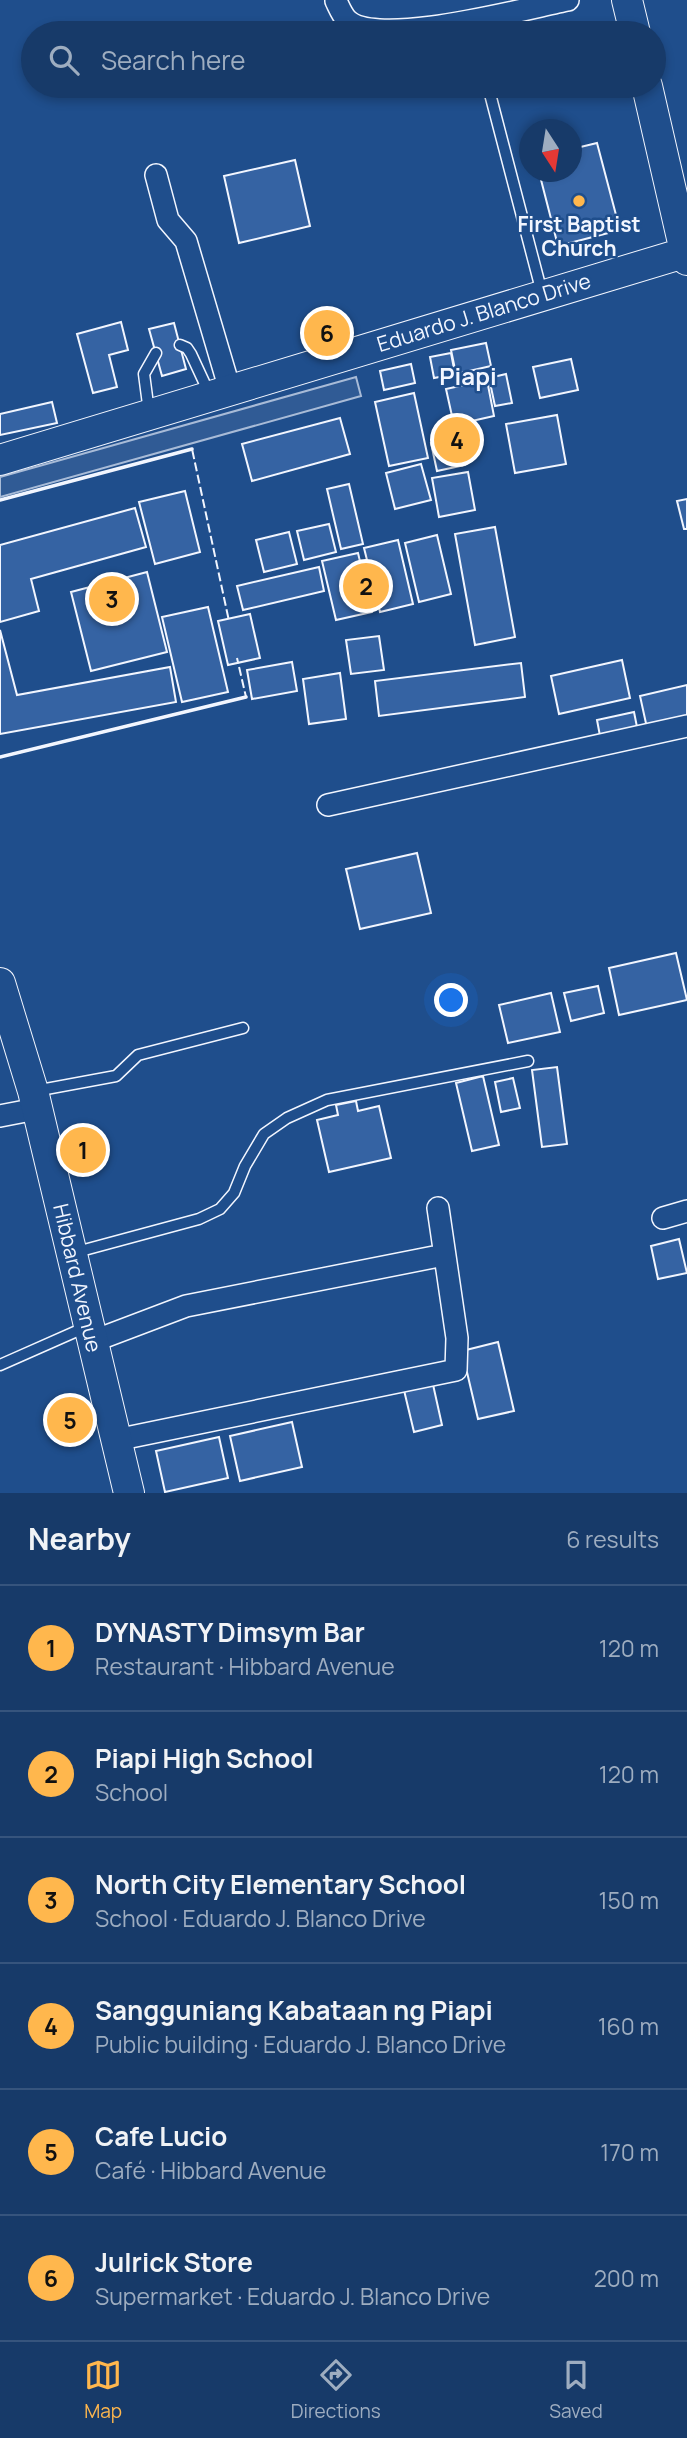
<!DOCTYPE html>
<html lang="en">
<head>
<meta charset="utf-8">
<style>
  :root { --surface:#173a69; --page:#244571; --text:#f1f3f6; --muted:#9eadc0; --line:#36547d; --accent:#ffb74d }
  body { margin:0; font-family:Manrope,sans-serif; background:var(--page); color:var(--text) }
  .compass { position:absolute; left:519px; top:119px; width:63px; height:63px; border-radius:50%; background:var(--surface); box-shadow:0 4px 10px #0003; rotate:168deg }
  .you { position:absolute; left:452px; top:1001px; width:24px; height:24px; margin:-18px; border:5px solid #fff; border-radius:50%; background:#1a73e8; box-shadow:0 0 0 10px #1a73e833 }
  .badge { display:grid; place-items:center; width:46px; height:46px; border-radius:50%; background:var(--accent); color:#111; font-size:23px; font-weight:700 }
  .pin { position:absolute; translate:-50% -50%; border:4px solid #fff; box-shadow:0 2px 7px #0006 }
  .list { margin:0; padding:0; list-style:none }
  h2 { display:flex; justify-content:space-between; align-items:center; height:91px; margin:0; padding:0 28px; font-size:30px }
  h2 small { font-size:23px; font-weight:400; color:var(--muted) }
  .list li { display:grid; grid-template-columns:46px 1fr auto; gap:21px; align-items:center; box-sizing:border-box; height:126px; padding:0 28px; border-top:2px solid var(--line) }
  .list b { display:block; font-size:26px; white-space:nowrap }
  .list p { margin:0; font-size:23px; white-space:nowrap; color:var(--muted) }
  .list em { font-size:23px; font-style:normal; color:var(--muted) }
  .icon { flex:none; width:38px; height:38px; fill:none; stroke:currentColor; stroke-width:2; stroke-linecap:round; stroke-linejoin:round }
  .map { position:relative; flex:none; width:687px; height:1493px; overflow:hidden }
  .search { position:absolute; background:var(--surface); box-shadow:0 4px 10px #0003; left:21px; right:21px; top:21px; height:77px; display:flex; align-items:center; gap:18px; box-sizing:border-box; padding:0 24px; border-radius:38px; color:var(--muted); font-size:26px }
  .sheet { height:847px; background:var(--surface) }
  nav { display:flex; justify-content:space-around; align-items:center; box-sizing:border-box; height:98px; border-top:2px solid var(--line); background:var(--surface); font-size:19px; color:var(--muted) }
  nav a { display:grid; justify-items:center; gap:4px }
  nav .on { color:var(--accent) }
  .map>svg:first-child { display:block }
  .parking { fill:#305b95; stroke:#a8bbd7; stroke-width:2 }
  .building { fill:#3563a3; stroke:#f2f6ff; stroke-width:2 }
  .lines { fill:none; stroke-linecap:round; stroke-linejoin:round }
  .lane-casing { stroke:#f2f6ff; stroke-width:13 }
  .street-casing { stroke:#f2f6ff; stroke-width:24 }
  .secondary-casing { stroke:#f2f6ff; stroke-width:32 }
  .lane { stroke:#1f4e8c; stroke-width:10 }
  .street { stroke:#1f4e8c; stroke-width:21 }
  .secondary { stroke:#1f4e8c; stroke-width:30 }
  .fence { stroke:#f2f6ff; stroke-width:2; stroke-dasharray:9 3.5; stroke-linecap:butt }
  .wall { stroke:#f2f6ff; stroke-width:3.5 }
  .poi-dot { fill:#ffb74d; stroke:#1f4e8c; stroke-width:2.5 }
  .labels { text-anchor:middle; stroke-width:5; stroke-linejoin:round; paint-order:stroke }
  .poi-label { font-size:21px; font-weight:bold; fill:#f2f6ff; stroke:#1f4e8c }
  .street-label { font-size:21px; fill:#f2f6ff; stroke:#1f4e8c }
  .quarter-label { font-size:24px; font-weight:bold; fill:#f2f6ff; stroke:#1f4e8c }
</style>
</head>
<body>
<div class="map">
<svg width="687" height="1493" viewBox="0 0 687 1493">
  <rect width="100%" height="100%" fill="#1f4e8c"/>
  <path class="parking" d="M356,377L361,396L0,497V477Z"/>
  <path class="building" d="M597,143L620,230L558,246L539,172H572V149Z
    M295,160L310,226L239,243L224,176Z
    M121,322L128,350L109,355L117,387L93,393L77,334Z
    M174,323L186,369L162,376L149,329Z
    M486,343L491,366L456,374L451,350Z
    M451,353L455,374L434,378L430,357Z
    M571,359L578,390L540,398L533,367Z
    M411,364L415,383L384,390L380,371Z
    M506,374L512,403L495,406L489,378Z
    M487,380L494,416L454,425L446,389Z
    M414,393L428,458L389,466L375,402Z
    M52,402L57,423L0,435V414Z
    M557,415L566,464L515,473L506,424Z
    M340,418L350,454L252,481L242,444Z
    M459,437L465,465L437,471L431,443Z
    M421,464L431,500L395,509L386,473Z
    M468,472L475,510L439,517L432,478Z
    M349,484L363,544L341,549L327,489Z
    M185,491L200,552L155,564L139,502Z
    M687,499V529H684L677,501Z
    M135,508L146,547L31,579L39,611L0,622V545Z
    M329,524L336,552L304,560L297,531Z
    M495,527L515,637L475,645L455,534Z
    M289,532L297,564L264,572L256,540Z
    M437,535L451,594L419,602L405,543Z
    M398,540L413,604L380,612L364,548Z
    M358,553L372,612L336,620L322,561Z
    M319,567L324,591L243,610L237,586Z
    M147,572L167,652L91,671L71,592Z
    M208,607L228,692L182,702L162,617Z
    M250,614L260,658L228,665L218,621Z
    M0,630L17,695L170,667L176,702L0,734Z
    M379,636L384,670L351,674L346,640Z
    M622,660L630,698L559,714L551,676Z
    M292,662L297,691L252,699L247,670Z
    M521,663L525,697L379,716L375,681Z
    M340,673L346,719L309,724L303,679Z
    M687,685V719L647,728L640,696Z
    M634,712L637,727L600,736L597,720Z
    M417,853L431,913L360,929L346,869Z
    M676,953L687,1000L619,1015L609,968Z
    M598,986L604,1013L571,1021L564,993Z
    M551,993L560,1032L508,1043L499,1005Z
    M557,1067L567,1144L542,1147L532,1070Z
    M483,1076L499,1145L472,1151L456,1083Z
    M513,1078L520,1108L501,1112L495,1082Z
    M356,1101L358,1111L379,1106L391,1158L329,1172L317,1120L338,1115L336,1105Z
    M679,1239L687,1273L658,1279L651,1246Z
    M498,1342L514,1411L478,1419L462,1351Z
    M432,1380L442,1425L414,1432L403,1386Z
    M292,1422L302,1467L240,1481L230,1436Z
    M219,1437L228,1478L165,1492L156,1451Z"/>
  <g class="lines">
    <g class="lane-casing">
      <path id="lane" d="M489,90L542,293
        M180,345L187,348L191,354L210,395
        M149,412L144,374L156,353
        M35,1091L116,1076L138,1055L243,1028
        M73,1253L199,1219L220,1209L234,1193L245,1166L264,1134L287,1118L327,1100L528,1061
        M0,1365L86,1327"/>
    </g>
    <g class="street-casing">
      <path id="street" d="M336,1C339,7 342,15 347,20C376,49 527,8 568,0
        M156,175L168,220L186,241L230,390
        M328,805L687,726
        M0,1116L36,1109
        M663,1218L687,1211
        M91,1342L186,1306L444,1255
        M116,1440L456,1370L457,1338L438,1208"/>
    </g>
    <g class="secondary-casing">
      <path id="secondary" d="M627,0L635,33
        M647,86L687,260
        M0,460L687,252
        M0,983L33,1091L129,1493"/>
    </g>
    <use href="#lane" class="lane"/>
    <use href="#street" class="street"/>
    <use href="#secondary" class="secondary"/>
    <path class="fence" d="M0,500L192,449L229,621
      M0,757L246,697L237,658"/>
    <path class="wall" d="M0,500L192,449
      M0,757L246,697"/>
  </g>
  <circle class="poi-dot" cx="579" cy="201" r="7"/>
  <g class="labels">
    <g class="poi-label">
      <text x="579" y="232">First Baptist<tspan x="579" dy="24">Church</tspan></text>
    </g>
    <g class="street-label">
      <text transform="translate(484 313) rotate(-17)" y="7">Eduardo J. Blanco Drive</text>
      <text transform="translate(77 1278) rotate(77)" y="7">Hibbard Avenue</text>
    </g>
    <g class="quarter-label">
      <text x="468" y="385">Piapi</text>
    </g>
  </g>
</svg>
<svg class="compass" viewBox="-18 -18 36 36"><path d="M0-13l5 13h-10z" fill="#e53935"/><path d="M0 13l5-13h-10z" fill="#9eadc0"/></svg>
<div class="you"></div>
<div class="pin badge" style="left:83px;top:1150px">1</div>
<div class="pin badge" style="left:366px;top:586px">2</div>
<div class="pin badge" style="left:112px;top:599px">3</div>
<div class="pin badge" style="left:457px;top:440px">4</div>
<div class="pin badge" style="left:70px;top:1420px">5</div>
<div class="pin badge" style="left:327px;top:333px">6</div>
<div class="search"><svg class="icon" aria-label="search" viewBox="0 0 24 24"><circle cx="10" cy="10" r="6"/><path d="M15 15l6 6"/></svg>Search here</div>
</div>
<section class="sheet">
<h2>Nearby<small>6 results</small></h2>
<ul class="list">
<li><span class="badge">1</span><div><b>DYNASTY Dimsym Bar</b><p>Restaurant · Hibbard Avenue</p></div><em>120 m</em></li>
<li><span class="badge">2</span><div><b>Piapi High School</b><p>School</p></div><em>120 m</em></li>
<li><span class="badge">3</span><div><b>North City Elementary School</b><p>School · Eduardo J. Blanco Drive</p></div><em>150 m</em></li>
<li><span class="badge">4</span><div><b>Sangguniang Kabataan ng Piapi</b><p>Public building · Eduardo J. Blanco Drive</p></div><em>160 m</em></li>
<li><span class="badge">5</span><div><b>Cafe Lucio</b><p>Café · Hibbard Avenue</p></div><em>170 m</em></li>
<li><span class="badge">6</span><div><b>Julrick Store</b><p>Supermarket · Eduardo J. Blanco Drive</p></div><em>200 m</em></li>
</ul>
</section>
<nav>
<a class="on"><svg class="icon" aria-label="map" viewBox="0 0 24 24"><path d="M3 6l6-2 6 2 6-2v14l-6 2-6-2-6 2zM9 4v14M15 6v14"/></svg>Map</a>
<a><svg class="icon" aria-label="directions" viewBox="0 0 24 24"><path d="M12 3l9 9-9 9-9-9zM9 14v-3h6M13 9l2 2-2 2"/></svg>Directions</a>
<a><svg class="icon" aria-label="saved" viewBox="0 0 24 24"><path d="M7 4h10v16l-5-4-5 4z"/></svg>Saved</a>
</nav>
</body>
</html>
